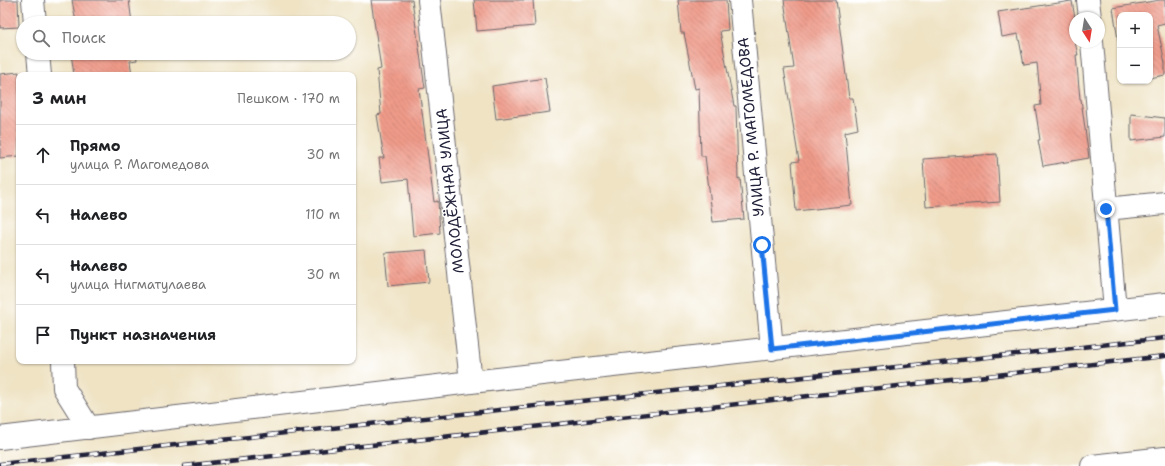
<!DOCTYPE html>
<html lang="ru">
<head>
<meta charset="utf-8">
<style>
  :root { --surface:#fff; --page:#f6f6f6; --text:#202124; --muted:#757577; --line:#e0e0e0 }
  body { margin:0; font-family:"Shantell Sans",sans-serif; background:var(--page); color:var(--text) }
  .controls { position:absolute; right:12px; top:12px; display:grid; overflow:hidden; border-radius:8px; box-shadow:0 1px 3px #0004 }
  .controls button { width:36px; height:36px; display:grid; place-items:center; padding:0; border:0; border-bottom:1px solid var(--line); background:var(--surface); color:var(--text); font:20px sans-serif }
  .compass { position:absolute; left:1069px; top:12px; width:36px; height:36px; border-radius:50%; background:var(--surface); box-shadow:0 1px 3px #0004; rotate:168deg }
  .stop { position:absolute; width:12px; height:12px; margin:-9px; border:3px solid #1a73e8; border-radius:50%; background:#fff }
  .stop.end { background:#1a73e8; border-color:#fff; box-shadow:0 1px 4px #0008 }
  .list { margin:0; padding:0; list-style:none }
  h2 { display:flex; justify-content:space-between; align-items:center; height:52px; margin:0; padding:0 16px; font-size:17px }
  h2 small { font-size:13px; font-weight:400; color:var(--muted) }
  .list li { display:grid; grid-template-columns:26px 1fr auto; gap:12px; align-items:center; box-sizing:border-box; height:60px; padding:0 16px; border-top:1px solid var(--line) }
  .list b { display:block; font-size:15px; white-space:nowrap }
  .list p { margin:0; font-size:13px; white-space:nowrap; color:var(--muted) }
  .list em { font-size:13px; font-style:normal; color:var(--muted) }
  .icon { flex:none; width:22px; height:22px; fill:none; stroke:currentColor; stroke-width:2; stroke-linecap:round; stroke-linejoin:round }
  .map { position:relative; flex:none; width:1165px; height:466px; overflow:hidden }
  .search { position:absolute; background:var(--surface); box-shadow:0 1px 3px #0004; left:16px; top:16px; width:340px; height:44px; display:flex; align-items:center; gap:10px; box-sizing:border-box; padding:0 14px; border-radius:22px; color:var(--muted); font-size:15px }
  .panel { position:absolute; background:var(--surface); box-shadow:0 1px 3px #0004; left:16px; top:72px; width:340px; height:292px; border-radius:8px }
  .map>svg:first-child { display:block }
  .building { fill:url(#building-back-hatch) }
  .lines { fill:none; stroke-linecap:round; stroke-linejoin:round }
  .street-casing { stroke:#6a666b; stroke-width:24 }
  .street { stroke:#fff; stroke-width:22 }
  .rail-casing { stroke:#22223b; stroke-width:4.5 }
  .rail { stroke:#fff; stroke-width:3; stroke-dasharray:9; stroke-linecap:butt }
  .route { stroke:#1a73e8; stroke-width:5 }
  .labels { text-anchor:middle; stroke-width:3; stroke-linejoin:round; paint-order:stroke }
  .street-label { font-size:15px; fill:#22223b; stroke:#fff }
</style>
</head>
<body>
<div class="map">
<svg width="1165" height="466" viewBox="0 0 1165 466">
  <defs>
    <pattern id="building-back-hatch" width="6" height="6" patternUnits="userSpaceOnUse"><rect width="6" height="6" fill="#f09b8a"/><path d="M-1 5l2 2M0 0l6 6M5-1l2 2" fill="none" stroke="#c27e72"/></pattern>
  </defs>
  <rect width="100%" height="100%" fill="#fff"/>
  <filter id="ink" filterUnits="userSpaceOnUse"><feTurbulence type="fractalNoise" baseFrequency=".025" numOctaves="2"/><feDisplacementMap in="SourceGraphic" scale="8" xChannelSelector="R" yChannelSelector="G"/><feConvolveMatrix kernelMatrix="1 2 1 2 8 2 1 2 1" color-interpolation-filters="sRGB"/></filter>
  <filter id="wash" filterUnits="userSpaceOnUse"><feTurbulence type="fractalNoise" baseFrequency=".012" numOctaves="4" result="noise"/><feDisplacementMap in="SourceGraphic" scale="16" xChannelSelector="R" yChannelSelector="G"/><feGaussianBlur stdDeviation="0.9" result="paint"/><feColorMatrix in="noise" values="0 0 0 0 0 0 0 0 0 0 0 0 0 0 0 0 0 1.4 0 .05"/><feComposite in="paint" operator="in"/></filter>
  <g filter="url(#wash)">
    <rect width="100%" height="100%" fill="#efe3c4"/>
    <g id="blocks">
      <path class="building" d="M0,0H18L19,27L0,28Z
        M72,0H129L132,23H71L76,22Z
        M371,0H412L425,88L419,89L434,202L438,201L440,233L413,236L408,179L382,182L379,158H384L377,115L381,114L377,70L381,69Z
        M474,0H533L535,26L477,31Z
        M678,0H726L728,30L720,31L734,106H736L738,179L740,178L744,219L713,222L705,156H701L699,88L695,89L684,33H681Z
        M784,0H836L849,98H853L858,129L845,132L852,205L796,211L792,162L799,161L784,69L794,68Z
        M1160,0H1165V23L1157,25L1165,63V75L1150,78V15H1120V53L1113,8Z
        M1072,1L1075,18V42L1078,55H1076L1080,99H1081L1089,158L1043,166L1038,140H1040L1035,106L1041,105L1037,63L1024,65L1018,34L1002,37L998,12Z
        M71,53H136L137,60L130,61L132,75H74Z
        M19,72V156L0,158V74Z
        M545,78L550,112L496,119L492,86Z
        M1131,114L1165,118V137L1131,141Z
        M997,154L1000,202L926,207L923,159Z
        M426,250L429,282L388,286L385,253Z"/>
    </g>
  </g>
  <g filter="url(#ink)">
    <use href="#blocks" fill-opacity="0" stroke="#6a666b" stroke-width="1"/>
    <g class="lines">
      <g class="street-casing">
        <path id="street" d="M33,0L35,23
          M429,0L471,382
          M740,0L772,349
          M1088,0L1090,18
          M1092,42L1115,310
          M38,53L40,75
          M1106,209L1165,203
          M63,361L64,388L89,428
          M0,438L471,382L1165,304
          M1092,466L1165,458"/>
      </g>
      <use href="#street" class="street"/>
      <g class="rail-casing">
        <path id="rail" d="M0,464L1165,338
          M184,466L1165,356"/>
      </g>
      <use href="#rail" class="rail"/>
    </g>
  </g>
  <g class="lines" filter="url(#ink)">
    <path class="route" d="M762,245L772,349L1115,310L1106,209"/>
  </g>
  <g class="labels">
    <g class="street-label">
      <text transform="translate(751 127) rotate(-95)" y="5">УЛИЦА Р. МАГОМЕДОВА</text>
      <text transform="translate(450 191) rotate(-96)" y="5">МОЛОДЁЖНАЯ УЛИЦА</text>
    </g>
  </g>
</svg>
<div class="controls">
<button>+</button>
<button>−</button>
</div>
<svg class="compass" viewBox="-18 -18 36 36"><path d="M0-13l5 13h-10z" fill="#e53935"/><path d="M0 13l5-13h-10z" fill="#757577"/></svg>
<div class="stop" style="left:762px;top:245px"></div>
<div class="stop end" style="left:1106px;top:209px"></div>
<div class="search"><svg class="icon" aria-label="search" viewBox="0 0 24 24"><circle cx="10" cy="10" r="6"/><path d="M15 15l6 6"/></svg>Поиск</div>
<section class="panel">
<h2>3 мин<small>Пешком · 170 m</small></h2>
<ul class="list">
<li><svg class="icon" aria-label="ahead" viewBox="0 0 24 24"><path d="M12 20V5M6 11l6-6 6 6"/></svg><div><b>Прямо</b><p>улица Р. Магомедова</p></div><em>30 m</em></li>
<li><svg class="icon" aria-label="left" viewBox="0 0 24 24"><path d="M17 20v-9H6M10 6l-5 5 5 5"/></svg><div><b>Налево</b></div><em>110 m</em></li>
<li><svg class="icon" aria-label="left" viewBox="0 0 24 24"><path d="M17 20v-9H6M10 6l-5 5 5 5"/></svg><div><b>Налево</b><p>улица Нигматулаева</p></div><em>30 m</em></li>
<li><svg class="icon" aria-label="arrive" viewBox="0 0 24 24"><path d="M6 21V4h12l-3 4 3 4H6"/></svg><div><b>Пункт назначения</b></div></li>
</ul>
</section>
</div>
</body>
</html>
